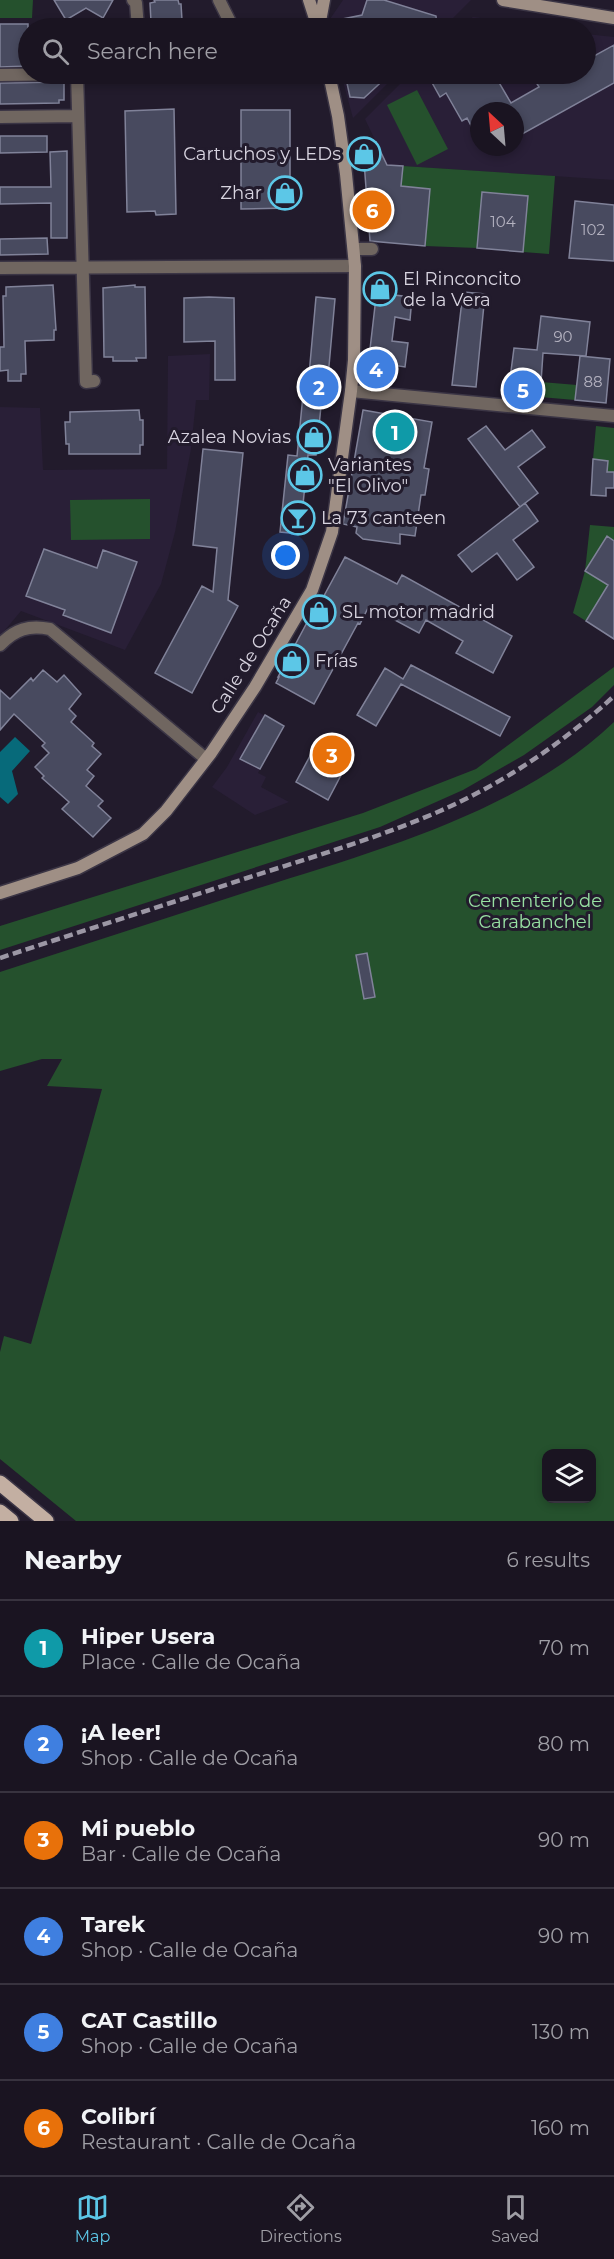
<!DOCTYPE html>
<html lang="en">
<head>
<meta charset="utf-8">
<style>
  :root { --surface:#1a1421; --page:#27212e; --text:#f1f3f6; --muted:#9f9ea5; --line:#38333f; --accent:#5cc7e7 }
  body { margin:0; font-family:Montserrat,sans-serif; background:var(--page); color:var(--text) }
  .controls { position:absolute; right:18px; bottom:18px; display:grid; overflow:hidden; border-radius:12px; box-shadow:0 3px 9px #0003 }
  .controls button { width:54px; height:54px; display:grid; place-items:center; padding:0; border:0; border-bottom:2px solid var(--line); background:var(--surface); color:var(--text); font:30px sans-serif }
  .compass { position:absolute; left:470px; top:102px; width:54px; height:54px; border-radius:50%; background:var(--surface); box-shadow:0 3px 9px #0003; rotate:334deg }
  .you { position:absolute; left:286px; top:556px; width:21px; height:21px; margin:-15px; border:4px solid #fff; border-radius:50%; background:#1a73e8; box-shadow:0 0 0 9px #1a73e833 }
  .badge { display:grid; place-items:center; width:39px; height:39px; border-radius:50%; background:var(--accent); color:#fff; font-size:20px; font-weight:700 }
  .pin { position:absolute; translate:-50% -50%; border:3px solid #fff; box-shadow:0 2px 6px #0006 }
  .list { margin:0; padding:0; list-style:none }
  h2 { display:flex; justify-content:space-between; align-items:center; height:78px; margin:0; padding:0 24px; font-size:26px }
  h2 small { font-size:20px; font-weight:400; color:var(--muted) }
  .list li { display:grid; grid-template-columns:39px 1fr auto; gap:18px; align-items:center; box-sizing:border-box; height:96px; padding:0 24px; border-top:2px solid var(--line) }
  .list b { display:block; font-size:22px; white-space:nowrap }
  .list p { margin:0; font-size:20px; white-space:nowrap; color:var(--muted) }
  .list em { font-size:20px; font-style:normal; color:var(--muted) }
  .icon { flex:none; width:33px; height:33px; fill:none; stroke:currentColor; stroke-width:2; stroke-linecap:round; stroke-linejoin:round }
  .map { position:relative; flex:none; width:614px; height:1521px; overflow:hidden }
  .search { position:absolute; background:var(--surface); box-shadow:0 3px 9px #0003; left:18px; right:18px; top:18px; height:66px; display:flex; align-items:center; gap:15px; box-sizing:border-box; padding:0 21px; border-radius:33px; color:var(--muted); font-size:22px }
  .sheet { height:654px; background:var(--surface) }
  nav { display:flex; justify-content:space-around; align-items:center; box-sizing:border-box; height:84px; border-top:2px solid var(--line); background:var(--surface); font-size:16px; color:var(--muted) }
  nav a { display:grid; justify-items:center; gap:3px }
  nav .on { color:var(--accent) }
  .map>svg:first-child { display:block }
  .built { fill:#291f37; fill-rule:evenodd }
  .green { fill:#25512d; fill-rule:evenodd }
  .water { fill:#076a7a }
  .building { fill:#484a5f; stroke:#808299; stroke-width:1.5 }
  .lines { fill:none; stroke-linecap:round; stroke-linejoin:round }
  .street-casing { stroke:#3b3545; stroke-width:15 }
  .secondary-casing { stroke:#3b3545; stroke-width:15 }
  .primary-casing { stroke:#3b3545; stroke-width:18 }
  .street { stroke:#706660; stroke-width:12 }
  .secondary { stroke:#9f8f85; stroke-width:12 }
  .primary { stroke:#c3afa2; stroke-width:15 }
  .rail { stroke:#9c97a5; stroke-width:4.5; stroke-dasharray:9 4.5; stroke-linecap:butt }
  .labels { text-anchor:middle; stroke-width:6; stroke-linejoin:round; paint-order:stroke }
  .number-label { font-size:15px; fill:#b4b2c0 }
  .poi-label { font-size:18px; fill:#d8d4e0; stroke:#221b2c; text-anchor:start }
  .street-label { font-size:18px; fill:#d8d4e0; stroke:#221b2c }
  .park-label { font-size:18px; fill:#98e1a3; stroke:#221b2c }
</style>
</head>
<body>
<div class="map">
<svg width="614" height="1521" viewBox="0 0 614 1521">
  <rect width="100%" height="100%" fill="#221b2c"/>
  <path class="built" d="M343,0H471L443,28H329L328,22Z
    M473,17L548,26L550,28H456Z
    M586,34L614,37V180L387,165L365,119L410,74H586ZM479,111H515V147H479Z
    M341,74H397L353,118Z
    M210,354L209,400H196L191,449L175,532L161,584L125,650L21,611L0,636V407L40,408L43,470L167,469L168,356Z
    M258,712L284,726L258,773L266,777L261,787L289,802L255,815L212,787L227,767Z"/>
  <path class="green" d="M0,0H33L32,18H0Z
    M417,90L448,149L417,165L387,105Z
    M403,166L555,176L549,254L523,252L528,196L482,193L477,248L425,246L430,190L401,186Z
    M541,382L577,385L575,400L540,397Z
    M596,426L614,428V472H607V461L593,459Z
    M150,499V539L71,540L70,500Z
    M590,525L614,527V541L607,536L585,571L608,585L599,599L608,604L593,609L586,621L573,613L585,571Z
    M614,667V685L592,707L524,755L463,790L380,827L0,950V926L363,813L476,769Z
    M614,722V1521H76L0,1459V1352L4,1336L31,1344L102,1089L47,1086L62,1059H42L0,1071V972C86,944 173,916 259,888C379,850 521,811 614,722ZM546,1454H592V1498H546Z"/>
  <path class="water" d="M15,737L30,751L12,771L18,794L8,804L0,797V752Z"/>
  <path class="building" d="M54,0H113L103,18L86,8L66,20Z
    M154,0H178L179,4H181L182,20L151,22L150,3L155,2Z
    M367,0H384L436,16L437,28H327L328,22L362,15Z
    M0,24H28V66L0,67Z
    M614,45V83L515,138V111H479V141L467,118L462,121L446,93L440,97L430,79L439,74H494L511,103L539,87L531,74H549L552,79L563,74H585V61Z
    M345,74H390L364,98L350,97Z
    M64,82V100H59V103L0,104V83Z
    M174,109L176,214L156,215L155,211L127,212L125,111Z
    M241,110H290V208L241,209Z
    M0,136H47V152L0,153Z
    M376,142L387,165L403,166L401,186L430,189L425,246L370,241L363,148Z
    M67,151V238H51V203L0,204V187H51L50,152Z
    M482,192L528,196L523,252L477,248Z
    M575,201L614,205V261L569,258Z
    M47,238L48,254L0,255V239Z
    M378,280L395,281L394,295L412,297L410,320L395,317L392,341L408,343L405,367L386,364L384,377L367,375Z
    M53,285L56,330H54V340L25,341L26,374H21V381H8V370L0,371V347H4L3,296H6V287Z
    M135,285V287H145L146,358H136L137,361H113V357H104L103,288Z
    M463,292L485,294L476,387L452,385Z
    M209,297L234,298L235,380H215V341L184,342V298Z
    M316,297L335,299L328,377H324L316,455H308L300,534L280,532L288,455L297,456L305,375H309Z
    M541,316L590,322L586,356L543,353L540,397L508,394L514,348L537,350Z
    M580,356L610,359L606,403L575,400Z
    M139,410L140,420H143V445H140V454H69V444H66L65,422H70V412Z
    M363,410L432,422L424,468L429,469L425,495H421L415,536L400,534V544L363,539L356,533L357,527L343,524Z
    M486,426L505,450L532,430L545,447L518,467L538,493L520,507L468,439Z
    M203,449L243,453L228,600L238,606L192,693L155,673L202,586L213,592L217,548L193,545Z
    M593,459L608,461L607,472H614V488H606V496L591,495Z
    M525,503L538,521L513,540L534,567L517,580L497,553L472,572L458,555Z
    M607,536L614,541V639L586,621L608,585L585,571Z
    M44,549L97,568L103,550L137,562L111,633L63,615L65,610L26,596Z
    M345,557L397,584L402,575L512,636L493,673L456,653L463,641L426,620L419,633L369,606L360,624L358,623L314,704L276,683L279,677H278L311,615L313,616Z
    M411,665L510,717L500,736L401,684L376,726L357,715L385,668L403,679Z
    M43,670L57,682L64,675L81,694L69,709L76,716L71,722L94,743L92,746L101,754L87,770L94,776L86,786L103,801L98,806L111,818L93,837L62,809L69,802L42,778L44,776L35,767L49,753L42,746L45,743L14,714L0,730V690L10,699L31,678L33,681Z
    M265,715L284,726L260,769L240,759Z
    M317,743L349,760L328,800L296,782Z
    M367,953L375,997L364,999L356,955Z"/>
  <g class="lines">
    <g class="street-casing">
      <path id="street" d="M133,0L136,3L138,28
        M219,0L233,28
        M215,28H318
        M77,74L86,382L94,381
        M0,75L77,74
        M0,117L77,116
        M354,249H372
        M0,268L355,266
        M351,391L614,416
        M0,645C15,629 29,625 50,629L206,759"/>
    </g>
    <g class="secondary-casing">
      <path id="secondary" d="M309,0L318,28
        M503,0L614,18
        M319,27L324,0
        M0,893L78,868L143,834L166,811L211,753L255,687L312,590L332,532L351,391L354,360L355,266L346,174L338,116L329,74"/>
    </g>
    <g class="primary-casing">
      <path id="primary" d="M0,1483L46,1521
        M0,1512L11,1521"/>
    </g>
    <use href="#street" class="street"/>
    <use href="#secondary" class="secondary"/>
    <use href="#primary" class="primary"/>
    <path class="rail" d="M0,958C82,931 165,905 247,878C312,857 378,838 440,811C504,783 563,743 614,696"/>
  </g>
  <defs>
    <g id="shop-ring" transform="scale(1.725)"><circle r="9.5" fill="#221b2c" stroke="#5cc7e7" stroke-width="1.5"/><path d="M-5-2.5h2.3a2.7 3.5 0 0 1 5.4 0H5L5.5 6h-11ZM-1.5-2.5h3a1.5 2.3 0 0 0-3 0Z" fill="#5cc7e7"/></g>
    <g id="bar-ring" transform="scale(1.725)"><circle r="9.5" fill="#221b2c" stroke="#5cc7e7" stroke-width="1.5"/><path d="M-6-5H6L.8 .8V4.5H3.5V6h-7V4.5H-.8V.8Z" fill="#5cc7e7"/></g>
  </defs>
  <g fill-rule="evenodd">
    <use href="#shop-ring" x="364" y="154"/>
    <use href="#shop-ring" x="285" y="193"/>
    <use href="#shop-ring" x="380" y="289"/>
    <use href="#shop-ring" x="314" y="437"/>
    <use href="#shop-ring" x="305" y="475"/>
    <use href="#bar-ring" x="298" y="518"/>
    <use href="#shop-ring" x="319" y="612"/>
    <use href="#shop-ring" x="292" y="661"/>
  </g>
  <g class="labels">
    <g class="number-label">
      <text x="503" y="227">104</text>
      <text x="593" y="235">102</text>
      <text x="563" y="342">90</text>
      <text x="593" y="387">88</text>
    </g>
    <g class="poi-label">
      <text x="341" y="160" text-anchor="end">Cartuchos y LEDs</text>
      <text x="262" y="199" text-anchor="end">Zhar</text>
      <text x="403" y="285">El Rinconcito<tspan x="403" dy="21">de la Vera</tspan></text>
      <text x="291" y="443" text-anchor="end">Azalea Novias</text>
      <text x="328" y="471">Variantes<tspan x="328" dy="21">"El Olivo"</tspan></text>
      <text x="321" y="524">La 73 canteen</text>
      <text x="342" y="618">SL motor madrid</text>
      <text x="315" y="667">Frías</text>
    </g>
    <g class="street-label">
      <text transform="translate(251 655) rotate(-58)" y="6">Calle de Ocaña</text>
    </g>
    <g class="park-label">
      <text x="535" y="907">Cementerio de<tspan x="535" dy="21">Carabanchel</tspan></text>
    </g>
  </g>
</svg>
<div class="controls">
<button><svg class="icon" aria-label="layers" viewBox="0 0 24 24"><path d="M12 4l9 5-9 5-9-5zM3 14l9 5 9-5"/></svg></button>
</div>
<svg class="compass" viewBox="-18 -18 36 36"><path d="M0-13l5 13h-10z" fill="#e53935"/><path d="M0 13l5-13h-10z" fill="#9f9ea5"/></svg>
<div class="you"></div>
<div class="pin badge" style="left:395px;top:432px;background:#0f9aa8">1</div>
<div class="pin badge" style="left:319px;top:387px;background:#3f7fe0">2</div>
<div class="pin badge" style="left:332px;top:755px;background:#e8710a">3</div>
<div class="pin badge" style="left:376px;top:369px;background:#3f7fe0">4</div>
<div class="pin badge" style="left:523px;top:390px;background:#3f7fe0">5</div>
<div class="pin badge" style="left:372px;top:210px;background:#e8710a">6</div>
<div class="search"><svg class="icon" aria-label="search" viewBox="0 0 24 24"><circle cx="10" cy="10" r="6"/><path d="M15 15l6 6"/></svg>Search here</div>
</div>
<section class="sheet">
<h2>Nearby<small>6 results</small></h2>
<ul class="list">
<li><span class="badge" style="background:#0f9aa8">1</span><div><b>Hiper Usera</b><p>Place · Calle de Ocaña</p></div><em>70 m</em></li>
<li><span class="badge" style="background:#3f7fe0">2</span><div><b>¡A leer!</b><p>Shop · Calle de Ocaña</p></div><em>80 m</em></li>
<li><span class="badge" style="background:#e8710a">3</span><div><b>Mi pueblo</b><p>Bar · Calle de Ocaña</p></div><em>90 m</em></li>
<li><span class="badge" style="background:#3f7fe0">4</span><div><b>Tarek</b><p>Shop · Calle de Ocaña</p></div><em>90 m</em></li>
<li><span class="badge" style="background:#3f7fe0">5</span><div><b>CAT Castillo</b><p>Shop · Calle de Ocaña</p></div><em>130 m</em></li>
<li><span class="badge" style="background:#e8710a">6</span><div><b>Colibrí</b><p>Restaurant · Calle de Ocaña</p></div><em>160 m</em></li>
</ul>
</section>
<nav>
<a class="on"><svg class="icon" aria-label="map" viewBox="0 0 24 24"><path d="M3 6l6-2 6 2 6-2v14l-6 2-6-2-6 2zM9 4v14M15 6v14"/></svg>Map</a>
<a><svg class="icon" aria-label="directions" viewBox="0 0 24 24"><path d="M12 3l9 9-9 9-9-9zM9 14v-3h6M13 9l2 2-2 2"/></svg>Directions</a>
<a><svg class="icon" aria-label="saved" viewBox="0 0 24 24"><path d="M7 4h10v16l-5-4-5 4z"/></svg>Saved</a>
</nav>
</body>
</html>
